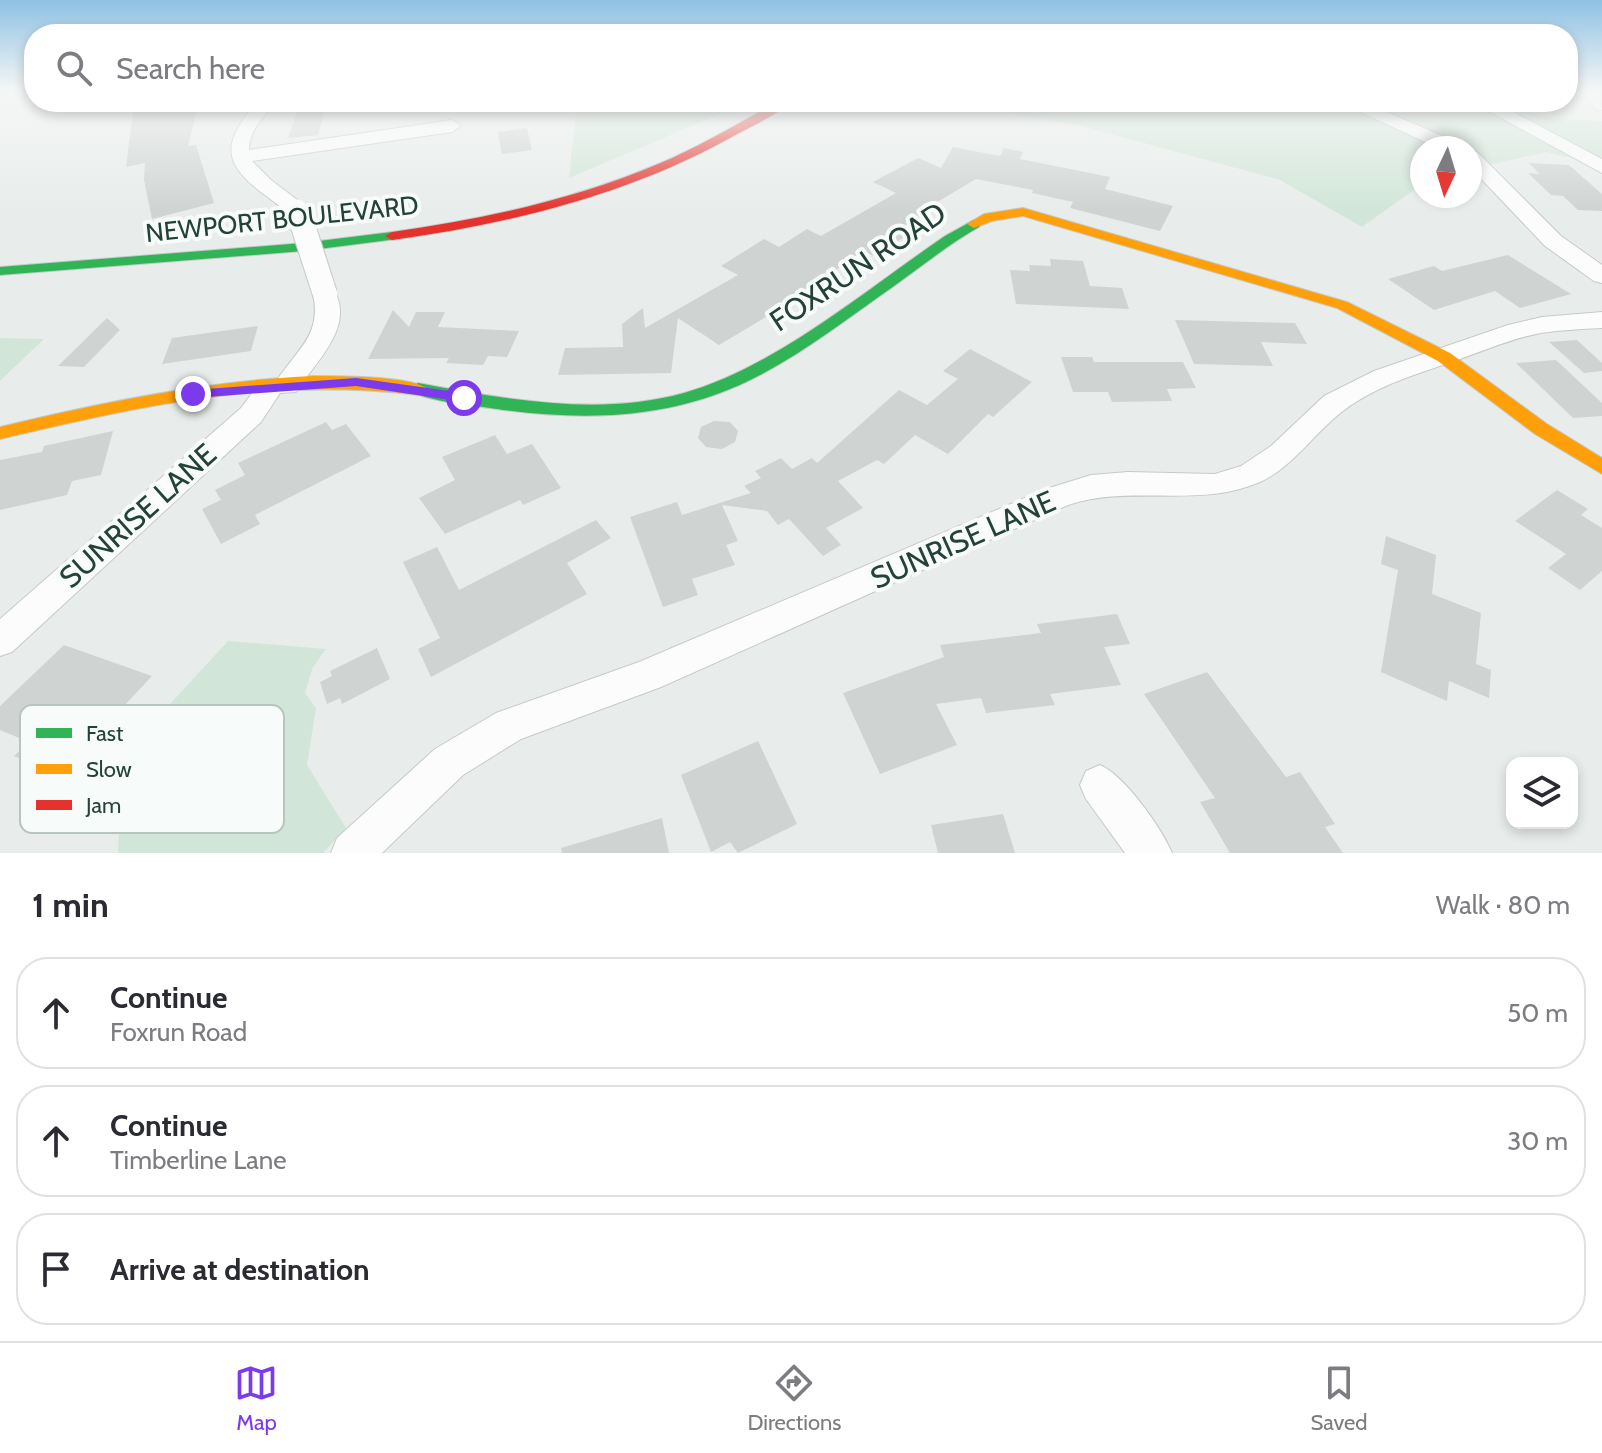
<!DOCTYPE html>
<html lang="en">
<head>
<meta charset="utf-8">
<style>
  :root { --surface:#fff; --page:#f7f7f7; --text:#2b2b33; --muted:#7c7c81; --line:#e1e1e2; --accent:#7c3aed }
  body { margin:0; font-family:Cabin,sans-serif; background:var(--page); color:var(--text) }
  .controls { position:absolute; right:24px; bottom:24px; display:grid; overflow:hidden; border-radius:16px; box-shadow:0 4px 12px #0003 }
  .controls button { width:72px; height:72px; display:grid; place-items:center; padding:0; border:0; border-bottom:2px solid var(--line); background:var(--surface); color:var(--text); font:40px sans-serif }
  .compass { position:absolute; left:1410px; top:136px; width:72px; height:72px; border-radius:50%; background:var(--surface); box-shadow:0 4px 12px #0003; rotate:184deg }
  .stop { position:absolute; width:24px; height:24px; margin:-18px; border:6px solid #7c3aed; border-radius:50%; background:#fff }
  .stop.end { background:#7c3aed; border-color:#fff; box-shadow:0 2px 8px #0008 }
  .list { margin:0; padding:0; list-style:none }
  h2 { display:flex; justify-content:space-between; align-items:center; height:104px; margin:0; padding:0 32px; font-size:34px }
  h2 small { font-size:26px; font-weight:400; color:var(--muted) }
  .list li { display:grid; grid-template-columns:52px 1fr auto; gap:24px; align-items:center; box-sizing:border-box; height:112px; margin:0 16px 16px; padding:0 16px; border:2px solid var(--line); border-radius:32px }
  .list b { display:block; font-size:30px; white-space:nowrap }
  .list p { margin:0; font-size:26px; white-space:nowrap; color:var(--muted) }
  .list em { font-size:26px; font-style:normal; color:var(--muted) }
  .icon { flex:none; width:44px; height:44px; fill:none; stroke:currentColor; stroke-width:2; stroke-linecap:round; stroke-linejoin:round }
  .map { position:relative; flex:none; width:1602px; height:853px; overflow:hidden }
  .search { position:absolute; background:var(--surface); box-shadow:0 4px 12px #0003; left:24px; right:24px; top:24px; height:88px; display:flex; align-items:center; gap:20px; box-sizing:border-box; padding:0 28px; border-radius:32px; color:var(--muted); font-size:30px }
  .sheet { height:488px; background:var(--surface) }
  nav { display:flex; justify-content:space-around; align-items:center; box-sizing:border-box; height:112px; border-top:2px solid var(--line); background:var(--surface); font-size:22px; color:var(--muted) }
  nav a { display:grid; justify-items:center; gap:4px }
  nav .on { color:var(--accent) }
  .map>svg:first-child { display:block }
  .green { fill:#d1e6d8 }
  .building { fill:#cfd4d2 }
  .lines { fill:none; stroke-linecap:round; stroke-linejoin:round }
  .street-casing { stroke:#c5cac8; stroke-width:2 }
  .fast-casing { stroke:#c3cbc8; stroke-width:2 }
  .slow-casing { stroke:#c3cbc8; stroke-width:2 }
  .jam-casing { stroke:#c3cbc8; stroke-width:2 }
  .street { fill:#fcfcfc; fill-rule:evenodd }
  .fast { fill:#30b455; fill-rule:evenodd }
  .slow { fill:#ff9f0a; fill-rule:evenodd }
  .jam { fill:#e5322d; fill-rule:evenodd }
  .street-bridge-far1-casing { stroke:#c5cac8; stroke-width:20; stroke-linecap:butt }
  .street-bridge-casing { stroke:#c5cac8; stroke-width:26; stroke-linecap:butt }
  .street-bridge-far1 { stroke:#fcfcfc; stroke-width:19 }
  .street-bridge { stroke:#fcfcfc; stroke-width:24 }
  .route { fill:#7c3aed }
  .labels { text-anchor:middle; stroke-width:8; stroke-linejoin:round; paint-order:stroke }
  .far-street-label { font-size:26px; fill:#24423a; stroke:#f7fbf9 }
  .street-label { font-size:30px; fill:#24423a; stroke:#f7fbf9 }
  .key { fill:#f7fbf9; stroke:#b8c4c0; stroke-width:2 }
  .key-label { font-size:22px; fill:#24423a }
</style>
</head>
<body>
<div class="map">
<svg width="1602" height="853" viewBox="0 0 1602 853">
  <rect width="100%" height="100%" fill="#e8edeb"/>
  <path class="green" d="M577,102H748L569,178Z
    M940,102H1255L1267,110L1325,102H1494L1552,118L1602,121V165L1546,152L1470,169V148H1422V184L1362,227L1280,180L1078,125Z
    M0,338L44,339L0,381Z
    M228,641L326,649L313,667L305,693L316,708L307,765L346,828L323,853H118L122,756Z"/>
  <path class="building" d="M142,102H199L188,146L196,145L214,203L152,219L144,180L145,163L126,167L133,111L139,110Z
    M325,109L318,135L288,138L297,112Z
    M527,128L532,150L502,154L498,132Z
    M953,147L1000,156L1004,148L1023,152L1020,159L1110,177L1105,189L1173,206L1160,231L1070,208L1073,202L1032,193L1033,190L976,179L919,213L925,216L909,226L917,229L874,256L863,251L791,302L719,345L678,318L671,373L558,375L565,348L623,347L622,324L643,308L645,328L738,275L721,266L764,239L779,247L807,229L821,236L896,193L873,182L918,158L941,168Z
    M1529,163L1569,165L1602,194V211L1578,210L1563,196L1551,195L1528,173L1540,174Z
    M1508,255L1571,294L1520,308L1495,291L1434,310L1388,279L1434,266L1442,271Z
    M1050,259L1083,261L1090,286L1122,288L1129,309L1016,304L1010,270L1030,271L1029,265L1051,266Z
    M393,310L409,327L416,312H445L438,327L519,331L507,357L488,356L483,365L446,363L449,358L368,359Z
    M107,318L120,330L84,367L58,366Z
    M1175,320L1295,323L1307,344L1261,342L1273,366L1194,364Z
    M258,326L251,351L162,364L172,338Z
    M1577,340L1602,363V371L1584,373L1549,342Z
    M970,349L1032,382L993,417L988,414L948,454L915,435L884,464L877,460L838,481L863,508L826,528L841,545L823,556L789,519L778,525L767,511L722,505L738,541L726,545L735,565L692,579L698,595L663,607L630,517L677,502L682,515L751,493L744,486L761,478L755,471L781,458L792,469L812,458L817,463L899,390L927,405L958,379L943,371Z
    M1061,357H1092L1094,362H1183L1196,388L1167,389L1172,401L1112,402L1108,392H1073Z
    M1556,360L1602,403V416L1573,418L1516,363Z
    M714,421L730,422L738,431L735,442L722,449L706,447L698,438L701,427Z
    M326,422L332,430L346,424L371,456L255,515L260,524L221,544L202,509L221,500L215,490L245,475L238,463Z
    M113,431L101,475L72,481L67,495L0,510V460L42,452L44,446Z
    M495,435L507,454L532,444L561,488L523,505L520,500L445,534L419,498L455,480L442,457Z
    M1557,490L1588,509L1581,515L1602,528V571L1580,590L1548,568L1566,554L1515,521Z
    M596,520L611,538L567,563L587,594L431,677L418,649L440,638L403,562L437,547L459,590Z
    M1386,536L1436,555L1432,594L1481,613L1476,664L1491,670L1489,698L1449,681L1447,701L1381,672L1398,570L1381,564Z
    M1117,614L1130,644L1104,647L1121,685L1050,694L1055,705L986,713L981,698L936,704L957,745L880,774L843,693L944,657L940,645L1041,633L1037,624Z
    M64,645L152,676L59,775L14,756L29,742L0,730V706Z
    M377,648L390,679L342,704L340,698L327,704L320,682L332,676L330,671Z
    M1207,672L1286,777L1300,772L1335,824L1325,827L1343,853H1230L1200,802L1215,798L1144,694Z
    M758,741L797,824L738,853L730,842L711,852L681,775Z
    M1003,814L1015,853H938L931,825Z
    M662,818L669,853H562L561,848Z"/>
  <g class="lines">
    <g class="street-casing">
      <path id="street" d="M1582,91H1600L1602,110L1596,109Z
        M257,102H275C264,117 249,130 249,150L452,120L461,126L452,132L252,161L271,180L304,205L308,209L297,215C285,212 275,202 265,195C220,162 223,142 257,102Z
        M1339,102H1363L1461,144L1464,148H1438Z
        M1472,102H1494L1602,159V173Z
        M1470,150L1477,152L1561,236L1602,265V283L1594,281L1545,246L1470,167Z
        M325,287L333,289C357,326 314,363 296,392L280,393L261,422L12,652L0,656V619L241,408L261,381L277,380C298,349 322,334 313,294L317,289Z
        M1602,312V328C1582,329 1561,330 1541,333C1513,338 1486,350 1460,359C1421,373 1376,385 1343,411C1314,433 1293,467 1260,482C1198,509 1131,484 1068,505L661,687L521,739L463,775L382,853H331L337,838L435,749L496,713L639,662L1046,489L1091,475L1128,472L1215,474L1241,466L1271,446L1324,396L1374,371L1508,325L1542,317Z
        M1100,765C1125,776 1161,827 1172,853H1125L1086,799L1080,785L1086,771Z"/>
    </g>
    <g class="fast-casing">
      <path id="fast" d="M974,220L981,224L979,227C949,244 922,266 894,286C842,322 789,365 730,389C655,420 576,420 497,409C479,406 419,401 409,389L418,383C504,399 598,417 684,393C776,367 867,289 945,236Z
        M392,232L397,233V239L303,251L0,275V267L303,243Z"/>
    </g>
    <g class="slow-casing">
      <path id="slow" d="M1023,208L1347,302L1450,353L1547,424L1602,458V474L1535,434L1438,361L1337,308L1023,216L992,221L974,228L967,224L984,214Z
        M313,376C334,376 415,376 427,389L418,395C268,377 145,405 0,439V427C104,402 206,381 313,376Z"/>
    </g>
    <g class="jam-casing">
      <path id="jam" d="M777,102H791C776,115 756,124 739,133C632,194 513,223 392,240L385,236L392,232C483,219 573,200 658,164C699,147 737,124 777,102Z"/>
    </g>
    <use href="#street" class="street"/>
    <use href="#fast" class="fast"/>
    <use href="#slow" class="slow"/>
    <use href="#jam" class="jam"/>
    <g class="street-bridge-far1-casing">
      <path id="street-bridge-far1" d="M297,209L302,225"/>
    </g>
    <g class="street-bridge-casing">
      <path id="street-bridge" d="M302,223L325,294"/>
    </g>
    <use href="#street-bridge-far1" class="street-bridge-far1"/>
    <use href="#street-bridge" class="street-bridge"/>
  </g>
  <linearGradient id="sky" x2="0" y2="1"><stop stop-color="#8fc1e3"/><stop offset="0.43" stop-color="#f5f7f6"/><stop offset="1" stop-color="#f5f7f6" stop-opacity="0"/></linearGradient>
  <rect width="1602" height="211" fill="url(#sky)"/>
  <path class="route" d="M356,378L464,393L470,398L464,402L356,386L193,398L187,394L193,390Z"/>
  <g class="labels">
    <g class="far-street-label">
      <text transform="translate(282 219) rotate(-6)" y="9">NEWPORT BOULEVARD</text>
    </g>
    <g class="street-label">
      <text transform="translate(858 267) rotate(-34)" y="10">FOXRUN ROAD</text>
      <text transform="translate(138 516) rotate(-42)" y="10">SUNRISE LANE</text>
      <text transform="translate(963 540) rotate(-24)" y="10">SUNRISE LANE</text>
    </g>
  </g>
  <rect x="20" y="705" width="264" height="128" rx="12" class="key"/>
  <rect x="36" y="728" width="36" height="10" fill="#30b455"/>
  <rect x="36" y="764" width="36" height="10" fill="#ff9f0a"/>
  <rect x="36" y="800" width="36" height="10" fill="#e5322d"/>
  <g class="key-label">
    <text x="86" y="741">Fast</text>
    <text x="86" y="777">Slow</text>
    <text x="86" y="813">Jam</text>
  </g>
</svg>
<div class="controls">
<button><svg class="icon" aria-label="layers" viewBox="0 0 24 24"><path d="M12 4l9 5-9 5-9-5zM3 14l9 5 9-5"/></svg></button>
</div>
<svg class="compass" viewBox="-18 -18 36 36"><path d="M0-13l5 13h-10z" fill="#e53935"/><path d="M0 13l5-13h-10z" fill="#7c7c81"/></svg>
<div class="stop" style="left:464px;top:398px"></div>
<div class="stop end" style="left:193px;top:394px"></div>
<div class="search"><svg class="icon" aria-label="search" viewBox="0 0 24 24"><circle cx="10" cy="10" r="6"/><path d="M15 15l6 6"/></svg>Search here</div>
</div>
<section class="sheet">
<h2>1 min<small>Walk · 80 m</small></h2>
<ul class="list">
<li><svg class="icon" aria-label="ahead" viewBox="0 0 24 24"><path d="M12 20V5M6 11l6-6 6 6"/></svg><div><b>Continue</b><p>Foxrun Road</p></div><em>50 m</em></li>
<li><svg class="icon" aria-label="ahead" viewBox="0 0 24 24"><path d="M12 20V5M6 11l6-6 6 6"/></svg><div><b>Continue</b><p>Timberline Lane</p></div><em>30 m</em></li>
<li><svg class="icon" aria-label="arrive" viewBox="0 0 24 24"><path d="M6 21V4h12l-3 4 3 4H6"/></svg><div><b>Arrive at destination</b></div></li>
</ul>
</section>
<nav>
<a class="on"><svg class="icon" aria-label="map" viewBox="0 0 24 24"><path d="M3 6l6-2 6 2 6-2v14l-6 2-6-2-6 2zM9 4v14M15 6v14"/></svg>Map</a>
<a><svg class="icon" aria-label="directions" viewBox="0 0 24 24"><path d="M12 3l9 9-9 9-9-9zM9 14v-3h6M13 9l2 2-2 2"/></svg>Directions</a>
<a><svg class="icon" aria-label="saved" viewBox="0 0 24 24"><path d="M7 4h10v16l-5-4-5 4z"/></svg>Saved</a>
</nav>
</body>
</html>
